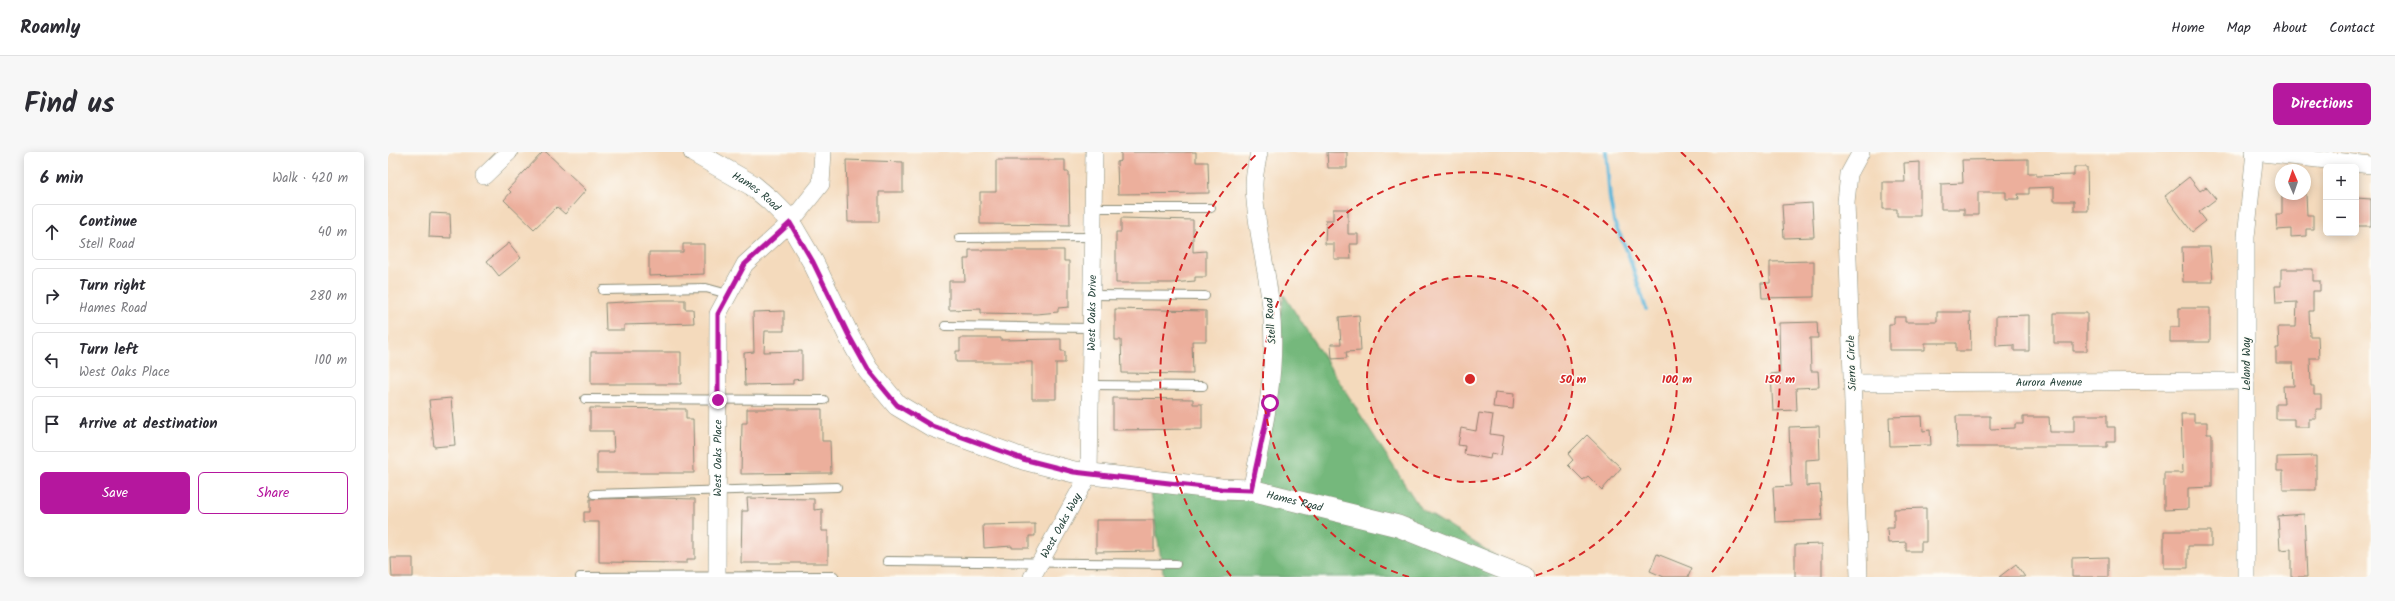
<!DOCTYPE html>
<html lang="en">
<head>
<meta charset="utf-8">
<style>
  :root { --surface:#fff; --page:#f7f7f7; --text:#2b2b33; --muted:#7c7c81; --line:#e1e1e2; --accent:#b5179e }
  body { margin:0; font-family:Kalam,sans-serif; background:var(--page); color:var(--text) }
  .controls { position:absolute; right:12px; top:12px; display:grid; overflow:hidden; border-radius:6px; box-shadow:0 2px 10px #0003 }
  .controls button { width:36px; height:36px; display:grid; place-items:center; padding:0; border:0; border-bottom:1px solid var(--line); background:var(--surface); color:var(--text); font:20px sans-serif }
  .compass { position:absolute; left:1887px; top:12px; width:36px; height:36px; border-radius:50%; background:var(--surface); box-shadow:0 2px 10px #0003; rotate:358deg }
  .stop { position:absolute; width:12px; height:12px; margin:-9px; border:3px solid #b5179e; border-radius:50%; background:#fff }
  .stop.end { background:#b5179e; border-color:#fff; box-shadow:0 1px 4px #0008 }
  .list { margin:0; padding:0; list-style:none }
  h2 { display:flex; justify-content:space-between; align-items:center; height:52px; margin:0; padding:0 16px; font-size:17px }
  h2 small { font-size:13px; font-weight:400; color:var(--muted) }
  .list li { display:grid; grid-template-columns:26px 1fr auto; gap:12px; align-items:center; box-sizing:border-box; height:56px; margin:0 8px 8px; padding:0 8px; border:1px solid var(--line); border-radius:6px }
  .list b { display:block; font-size:15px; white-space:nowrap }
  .list p { margin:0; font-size:13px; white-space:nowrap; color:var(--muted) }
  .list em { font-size:13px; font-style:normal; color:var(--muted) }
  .actions { display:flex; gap:8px; padding:12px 16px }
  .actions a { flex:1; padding:9px 0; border:1px solid var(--accent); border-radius:6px; text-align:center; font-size:14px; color:var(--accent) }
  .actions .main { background:var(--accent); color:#fff }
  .icon { flex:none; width:22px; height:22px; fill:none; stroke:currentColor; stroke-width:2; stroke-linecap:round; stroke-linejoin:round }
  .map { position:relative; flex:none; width:1983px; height:425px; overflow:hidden; border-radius:6px }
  header { display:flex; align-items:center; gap:24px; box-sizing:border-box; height:56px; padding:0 20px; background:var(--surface); border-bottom:1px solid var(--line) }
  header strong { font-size:19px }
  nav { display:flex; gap:22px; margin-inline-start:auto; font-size:14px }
  .intro { display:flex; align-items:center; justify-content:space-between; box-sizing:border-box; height:96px; padding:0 24px }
  h1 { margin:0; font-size:28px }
  .button { padding:10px 18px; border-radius:6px; background:var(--accent); color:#fff; font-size:14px; font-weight:700 }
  main { display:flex; gap:24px; padding:0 24px }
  aside { flex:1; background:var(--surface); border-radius:6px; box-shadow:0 2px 10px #0003 }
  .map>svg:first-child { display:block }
  .forest { fill:#74b87b; stroke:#4a7a58 }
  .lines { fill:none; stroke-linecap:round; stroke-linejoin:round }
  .stream { stroke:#5cb5d9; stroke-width:4 }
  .building { fill:#ecaf9c }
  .service-casing { stroke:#8a8c78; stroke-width:10 }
  .minor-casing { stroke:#8a8c78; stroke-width:18 }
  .tertiary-casing { stroke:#8a8c78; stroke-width:22 }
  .service { stroke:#fff; stroke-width:8 }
  .minor { stroke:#fff; stroke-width:17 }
  .tertiary { stroke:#fff; stroke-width:21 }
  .route { stroke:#b5179e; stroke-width:5 }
  .ring { fill:none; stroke:#d62828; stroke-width:2; stroke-dasharray:7 5 }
  .labels { text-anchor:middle; stroke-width:3; stroke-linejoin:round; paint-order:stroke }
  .street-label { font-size:11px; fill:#1f3d34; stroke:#fdfcf7 }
  .centre { fill:#d62828; stroke:#fdfcf7; stroke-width:2 }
  .ring-label { font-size:12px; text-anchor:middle; font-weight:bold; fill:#d62828; stroke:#fdfcf7; stroke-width:3; stroke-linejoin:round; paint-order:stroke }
</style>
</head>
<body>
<header>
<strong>Roamly</strong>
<nav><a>Home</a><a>Map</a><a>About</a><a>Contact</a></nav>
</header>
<div class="intro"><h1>Find us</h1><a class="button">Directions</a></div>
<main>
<aside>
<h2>6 min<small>Walk · 420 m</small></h2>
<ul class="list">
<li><svg class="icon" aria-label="ahead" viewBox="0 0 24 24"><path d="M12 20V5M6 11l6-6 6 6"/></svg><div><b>Continue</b><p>Stell Road</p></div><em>40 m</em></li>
<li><svg class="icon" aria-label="right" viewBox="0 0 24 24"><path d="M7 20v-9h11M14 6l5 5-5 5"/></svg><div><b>Turn right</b><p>Hames Road</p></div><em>280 m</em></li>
<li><svg class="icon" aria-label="left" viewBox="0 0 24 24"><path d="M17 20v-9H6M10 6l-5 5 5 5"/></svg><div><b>Turn left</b><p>West Oaks Place</p></div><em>100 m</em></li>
<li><svg class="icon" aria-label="arrive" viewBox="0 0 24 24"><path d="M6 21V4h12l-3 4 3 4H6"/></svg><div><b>Arrive at destination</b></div></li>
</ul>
<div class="actions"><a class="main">Save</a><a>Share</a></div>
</aside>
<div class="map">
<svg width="1983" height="425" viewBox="0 0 1983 425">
  <rect width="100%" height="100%" fill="#fdfcf7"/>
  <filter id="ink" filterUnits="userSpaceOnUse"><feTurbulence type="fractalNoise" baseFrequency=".025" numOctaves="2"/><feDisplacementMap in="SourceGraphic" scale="8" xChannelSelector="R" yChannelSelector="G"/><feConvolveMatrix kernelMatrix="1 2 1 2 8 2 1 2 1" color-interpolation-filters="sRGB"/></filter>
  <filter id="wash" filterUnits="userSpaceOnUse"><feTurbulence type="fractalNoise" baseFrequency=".012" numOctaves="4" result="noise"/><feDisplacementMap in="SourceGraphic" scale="16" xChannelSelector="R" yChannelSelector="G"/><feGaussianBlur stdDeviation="0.9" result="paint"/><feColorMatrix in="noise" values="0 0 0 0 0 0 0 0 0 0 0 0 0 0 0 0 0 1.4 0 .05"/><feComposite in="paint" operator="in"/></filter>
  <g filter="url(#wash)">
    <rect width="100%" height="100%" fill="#f4dabc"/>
    <path class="forest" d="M896,143L1032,356L1141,425H776L759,323L866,335Z"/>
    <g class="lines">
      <path class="stream" d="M1218,0L1222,47L1226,70L1240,101L1258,157"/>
    </g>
    <g id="blocks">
      <path class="building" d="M155,0H158L198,38L177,62L169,55L146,77L116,48L123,40L120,37Z
        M733,0H808V10H820L821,41L730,42L729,10L733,9Z
        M939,0H959V16H940Z
        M1640,7V21H1648V24L1686,23V15H1699L1700,59H1686V49H1666V35L1641,36V42H1630L1631,47H1618V40H1590V63H1576V57H1553V32L1575,31L1574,8Z
        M458,8L515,10V40H491V70H460Z
        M608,8H677V20H681L682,73L592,72V40H608Z
        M1532,10V64H1509V57H1495V30H1517L1516,11Z
        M1801,25L1812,39L1818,35L1828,47L1811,60L1818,69L1804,80L1777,44Z
        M1894,42H1918L1919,63H1925V77H1918V84L1903,85V77L1889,78L1888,62H1894Z
        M1968,46L1983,47V74H1968Z
        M1424,51L1426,85L1396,86L1394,53Z
        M945,57H960V82H970V92H962L963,107H946V92H937L938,68H945Z
        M42,61L62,62L63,86L41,85Z
        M733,66L805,68V100L818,99V125H807V129L784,131H728V80H733Z
        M121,91L133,106L111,124L99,109Z
        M295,92H316V122L261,124V100H295Z
        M1794,95H1822L1825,130H1795Z
        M581,98H676V109H681V155L670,156V160L649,162L593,161V157L561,158V129H577L576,107H581Z
        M1426,109V145L1374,146L1373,131H1382V110Z
        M1893,117H1925V129H1932V139H1925V159H1921L1922,184H1930L1931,206H1922L1923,234H1926V243H1933V257H1928V267H1921V275H1906V267H1888V252H1896L1895,234H1906L1905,211H1888V196H1891L1890,175H1908L1909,150L1888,151L1887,134H1893Z
        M272,148H297V157H305L306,171L236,173V178H218L217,151Z
        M1791,156H1822V190H1782V175H1791Z
        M727,157L818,159V189H804L805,222L734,221L733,188H727Z
        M396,159V179H377L376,200L414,199V227L405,228V232L357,233L356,201L366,200L365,160Z
        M1549,160H1582L1583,199H1568V191H1537V198H1501V172H1506V165H1517V170H1549Z
        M1666,161H1699V199H1685V191H1666Z
        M971,163L973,199L958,200L959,206L944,207L943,192H953L951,165Z
        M1641,163V199H1626V193L1608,194V164Z
        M1429,170L1430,186H1422L1423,219H1430L1431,235L1408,236L1409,258L1385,259L1383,222L1392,221L1391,171Z
        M572,186H613V188L673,187V199H677V211H668V247H644V210H568V199H572Z
        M203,200H293V232H203Z
        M1107,240L1126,242L1125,257L1105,255Z
        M63,246L67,293L46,295L41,248Z
        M725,246L805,247V252H814V277L725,278Z
        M202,256L298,257V267H305L306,321H209V300H226L225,279H202Z
        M359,257H434V289H442L443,321L353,322L354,271H359Z
        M1091,261L1105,263L1102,282L1116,284L1113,303L1103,301L1102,307L1076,302L1077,294L1070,293L1073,276L1088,279Z
        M1793,262H1806V270H1819V282H1824V335L1800,336V357L1776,358V321H1795Z
        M1686,263H1719V275H1727V290H1719V295H1569L1568,264H1602V277L1627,276V272H1635V265H1661L1662,280H1686Z
        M1534,264L1535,279L1542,278L1543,293L1502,294L1501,265Z
        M1431,274L1432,307L1418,308V334L1432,333L1434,368L1387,370L1385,335L1403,334L1401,275Z
        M1199,283L1233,316L1214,338L1200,324L1195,328L1180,313L1185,308L1180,302Z
        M1928,304V338H1895V319H1889V305Z
        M268,346L307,347V407H299V411L211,410V370H196V360H202V347Z
        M359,346L426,347V358L434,357V379H440V411H353L354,359H360Z
        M1538,356V390H1533V399H1518V390L1500,391L1499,376H1506V357Z
        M1916,362L1919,425H1903V397L1892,398L1890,364Z
        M708,368H766V399L708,400Z
        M647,372V384H641V396H624V394L596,396L595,373Z
        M1776,379H1823V394H1800V416H1776Z
        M1434,392V425H1407V393Z
        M1269,402L1304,416L1300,425H1276L1262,419Z
        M1720,405V425H1684V406Z
        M3,406H25V425H4Z
        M1628,412L1637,425H1611Z"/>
    </g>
  </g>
  <g filter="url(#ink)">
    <use href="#blocks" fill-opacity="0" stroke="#8a8c78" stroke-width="1"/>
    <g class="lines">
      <g class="service-casing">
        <path id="service" d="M705,56H823
          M571,86L705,85
          M215,138L318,136L340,142
          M704,143L817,144
          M557,174L703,176
          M702,233L815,234
          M197,247L436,248
          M206,342L449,335
          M499,409L788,412
          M192,425L446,424"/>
      </g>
      <g class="minor-casing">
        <g id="minor">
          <path d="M1866,0L1983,13"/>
          <path d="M96,24L121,0"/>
          <path id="s1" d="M1464,231L1858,229"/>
          <path d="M863,338C876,278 890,218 883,156C879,115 867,74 866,33C866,22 869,11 871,0"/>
          <path id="s2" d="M329,425L330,162L357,112L402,71L433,32L435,0"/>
          <path id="s3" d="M644,425L701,322L706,0"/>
          <path d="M1471,425L1458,50L1461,22L1473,0"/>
          <path d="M1858,425V85L1867,0"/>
        </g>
      </g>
      <g class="tertiary-casing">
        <g id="tertiary">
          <path id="s4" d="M306,0L364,33L382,48L398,64L425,110L461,184L480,218L509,253L544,274L635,307L686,320L833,337L863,338L1010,374L1136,425"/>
        </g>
      </g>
      <use href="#service" class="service"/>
      <use href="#minor" class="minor"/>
      <use href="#tertiary" class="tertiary"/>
    </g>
  </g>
  <g class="lines" filter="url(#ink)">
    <path class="route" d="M330,248V162L357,112L402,71L425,110L461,184L480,218L509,253L544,274L635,307L686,320L833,337L863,338L882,251"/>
  </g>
  <circle cx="1082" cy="227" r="103" fill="#d62828" fill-opacity=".12"/>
  <g class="ring">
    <circle cx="1082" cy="227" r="103"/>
    <path d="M1021 425A207 207 0 1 1 1143 425"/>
    <path d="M843 424A310 310 0 0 1 871 0M1293 0A310 310 0 0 1 1321 424"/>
  </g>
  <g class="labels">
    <g class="street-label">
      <text dy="4" stroke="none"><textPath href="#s4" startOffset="74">Hames Road</textPath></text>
      <text dy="4" stroke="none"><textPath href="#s3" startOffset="279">West Oaks Drive</textPath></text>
      <text transform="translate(882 169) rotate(-94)" y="4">Stell Road</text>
      <text transform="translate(1463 211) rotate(-92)" y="4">Sierra Circle</text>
      <text transform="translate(1858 212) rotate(-90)" y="4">Leland Way</text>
      <text dy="4" stroke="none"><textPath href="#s1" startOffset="197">Aurora Avenue</textPath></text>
      <text dy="4" stroke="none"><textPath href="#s2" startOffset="119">West Oaks Place</textPath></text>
      <text dy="4" stroke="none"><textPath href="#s4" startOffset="746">Hames Road</textPath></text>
      <text dy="4" stroke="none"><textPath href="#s3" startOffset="59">West Oaks Way</textPath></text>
    </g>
  </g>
  <circle cx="1082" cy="227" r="6" class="centre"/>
  <g class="ring-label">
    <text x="1185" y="231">50 m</text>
    <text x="1289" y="231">100 m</text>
    <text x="1392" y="231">150 m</text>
  </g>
</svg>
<div class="controls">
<button>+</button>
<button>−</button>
</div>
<svg class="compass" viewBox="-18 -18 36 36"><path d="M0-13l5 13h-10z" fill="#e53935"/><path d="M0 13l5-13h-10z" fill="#7c7c81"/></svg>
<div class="stop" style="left:882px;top:251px"></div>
<div class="stop end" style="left:330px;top:248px"></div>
</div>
</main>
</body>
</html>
